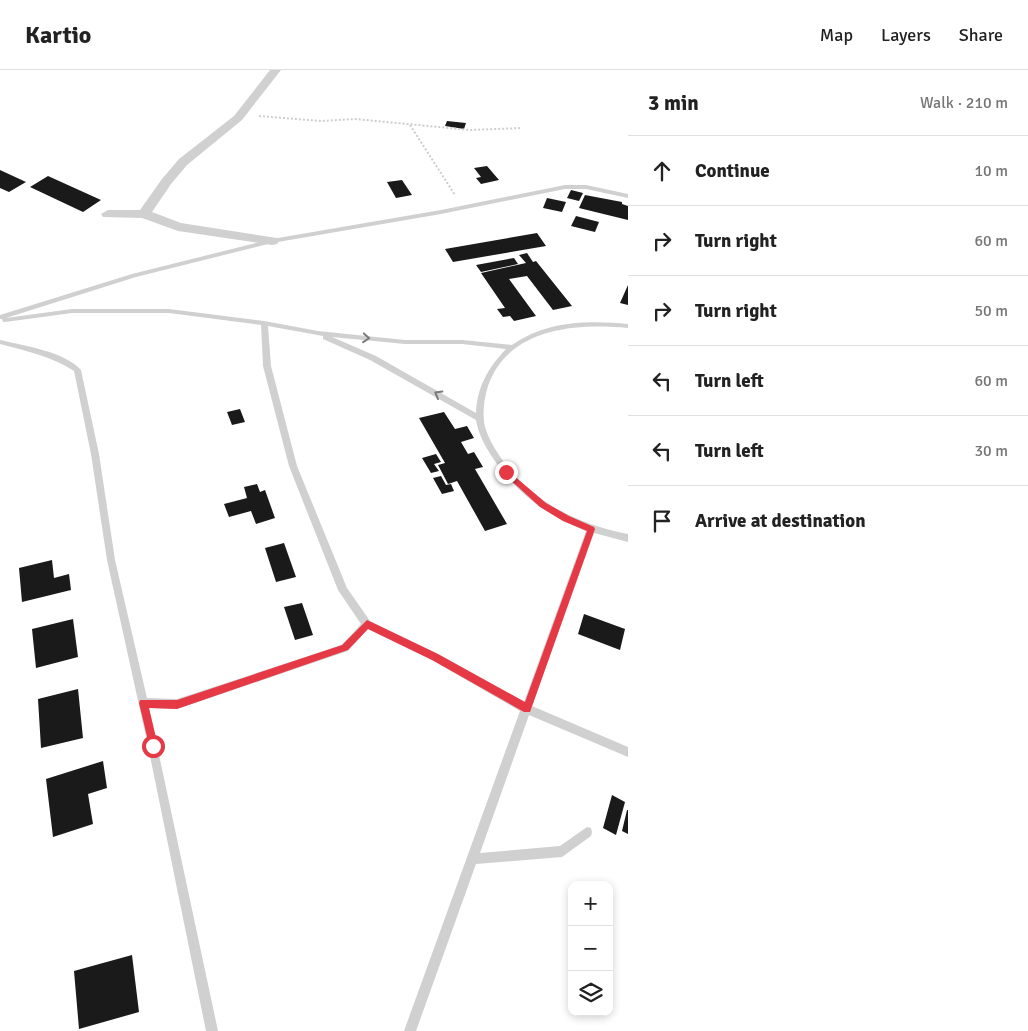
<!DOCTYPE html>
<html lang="en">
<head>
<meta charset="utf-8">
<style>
  :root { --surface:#fff; --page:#f6f6f6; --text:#222; --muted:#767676; --line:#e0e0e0 }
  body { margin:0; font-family:Signika,sans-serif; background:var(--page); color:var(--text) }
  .controls { position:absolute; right:15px; bottom:15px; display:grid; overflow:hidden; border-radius:10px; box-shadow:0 2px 8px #0003 }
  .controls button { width:45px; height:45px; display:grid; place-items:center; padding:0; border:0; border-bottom:1px solid var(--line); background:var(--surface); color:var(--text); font:25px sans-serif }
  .stop { position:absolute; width:15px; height:15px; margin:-11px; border:4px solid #e63946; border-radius:50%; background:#fff }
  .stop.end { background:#e63946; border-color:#fff; box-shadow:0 1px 5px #0008 }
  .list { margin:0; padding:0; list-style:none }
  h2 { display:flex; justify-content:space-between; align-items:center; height:65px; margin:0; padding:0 20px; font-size:21px }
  h2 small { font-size:16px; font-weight:400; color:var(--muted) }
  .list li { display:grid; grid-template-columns:32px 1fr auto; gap:15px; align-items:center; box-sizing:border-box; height:70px; padding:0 20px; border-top:1px solid var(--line) }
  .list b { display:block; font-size:19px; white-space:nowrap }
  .list em { font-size:16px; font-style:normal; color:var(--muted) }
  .icon { flex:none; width:28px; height:28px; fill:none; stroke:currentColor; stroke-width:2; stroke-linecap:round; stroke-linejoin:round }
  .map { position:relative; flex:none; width:628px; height:961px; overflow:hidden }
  header { display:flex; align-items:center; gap:30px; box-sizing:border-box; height:70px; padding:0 25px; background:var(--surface); border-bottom:1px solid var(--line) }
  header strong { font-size:24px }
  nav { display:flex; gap:28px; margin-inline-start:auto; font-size:18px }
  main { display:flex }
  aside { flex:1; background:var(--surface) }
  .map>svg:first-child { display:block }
  .building { fill:#1a1a1a }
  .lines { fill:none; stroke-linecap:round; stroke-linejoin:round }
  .path { stroke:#cdcdcd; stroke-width:2; stroke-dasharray:2 2; stroke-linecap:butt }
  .service { fill:#d0d0d0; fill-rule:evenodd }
  .minor { fill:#d0d0d0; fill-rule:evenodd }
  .oneway { stroke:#7a7a7a }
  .route { fill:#e63946 }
</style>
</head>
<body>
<header>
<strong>Kartio</strong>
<nav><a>Map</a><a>Layers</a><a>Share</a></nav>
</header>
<main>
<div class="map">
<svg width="628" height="961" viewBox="0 0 628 961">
  <rect width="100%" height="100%" fill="#fff"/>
  <path class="building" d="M447,51L466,53L464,59L445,56Z
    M487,96L499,110L481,114L476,108L481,107L474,98Z
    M0,100L26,112L9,122L0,118Z
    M48,106L101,130L83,142L30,117Z
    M402,110L412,125L396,128L387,112Z
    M571,120L583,123L579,131L567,128Z
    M585,125L622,132V134L628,136V150L579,138Z
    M547,128L566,132L562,142L543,138Z
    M576,146L599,152L595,162L571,156Z
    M537,163L546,176L453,192L445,179Z
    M527,183L533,192L536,191L572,236L553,240L527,206L509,209L536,246L514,251L510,246L503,247L497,239L505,238L481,203L526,193L519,185Z
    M514,188L518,194L481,202L476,195Z
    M628,215V235L620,233Z
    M240,339L245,352L232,355L227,342Z
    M444,342L455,359L467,356L474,368L461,372L468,384L474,382L483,397L475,399L507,454L485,461L457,411L448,414L438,395L445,393L419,348Z
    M436,384L441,392L434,394L439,401L431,403L422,388Z
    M441,406L446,415L451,414L454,421L442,424L433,408Z
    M257,414L260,422L265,420L275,448L256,454L251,441L229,447L224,434L247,428L244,417Z
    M284,473L296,507L276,512L265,478Z
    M52,490L54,508L69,504L71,520L22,532L19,498Z
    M302,533L313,565L295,570L284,537Z
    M584,544L625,559L620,580L578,564Z
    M73,549L78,587L36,598L32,559Z
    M78,619L83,668L41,678L38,629Z
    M103,691L107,718L88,724L93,754L53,767L46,709Z
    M612,725L625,732L616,765L603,758Z
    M627,740H628V764L622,761Z
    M132,885L139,942L79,959L74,901Z"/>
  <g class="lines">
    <path class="path" d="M259,46L321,51L355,49L470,60L522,58
      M410,55L455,125"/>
    <path class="service" d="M565,115H586L628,124V128L586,119H565L441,144L272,173L136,207L6,248L72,239H169L264,251L318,261L405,270H462L512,275C546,251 588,250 628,254V258C576,253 508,258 488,316C484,329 482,344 485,357C488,367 493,376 499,385C527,430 577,454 628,464V472L594,463L532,636L628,677V687L529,645L480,783L560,776L587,757L591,758L592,762L591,766L562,787L476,794L416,961H404L520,641L432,590L368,559L348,581L345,582L177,639L149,638L218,961H206L148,676L107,490L91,384L74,301C51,286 26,281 0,274V270C24,276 64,281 81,300L99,384L115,490L147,628L177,629L342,575L361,554L338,520L289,396L263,296L261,255L169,243H72L5,252H3L2,249H0V245L132,204L272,169L441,140ZM268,256L323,266V269L370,290L476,350C478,362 483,372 489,382C512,420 545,445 586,461L524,632L438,584L370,551L347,518L297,396L271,296ZM332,267L405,274H462L506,279C488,298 477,317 476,343L376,286Z"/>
    <path class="minor" d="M270,0H281L242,50L187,95L171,114L152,142L181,153L277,168L279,171L277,174L272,175L178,161L142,148L103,147L101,144L108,140H140L162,109L179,89L234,46Z"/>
  </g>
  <defs><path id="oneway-chevron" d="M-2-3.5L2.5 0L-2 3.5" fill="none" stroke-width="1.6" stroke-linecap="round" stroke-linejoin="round" transform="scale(1.25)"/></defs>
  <g class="oneway">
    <use href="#oneway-chevron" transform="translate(366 268) rotate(5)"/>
    <use href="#oneway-chevron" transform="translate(438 324) rotate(-150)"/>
  </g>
  <path class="route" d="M506,399L546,433L569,446L594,457L595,459L530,642H524L432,590L368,559L348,580L177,639L149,638L158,676L156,679H150L139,633L140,630H177L342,575L367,550L438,584L525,632L587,461L563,451L540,437L504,404L503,402Z"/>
</svg>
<div class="controls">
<button>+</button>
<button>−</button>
<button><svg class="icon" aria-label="layers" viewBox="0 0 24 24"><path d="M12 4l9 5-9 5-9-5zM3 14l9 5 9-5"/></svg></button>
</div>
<div class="stop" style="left:153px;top:676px"></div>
<div class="stop end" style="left:506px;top:402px"></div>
</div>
<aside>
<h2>3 min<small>Walk · 210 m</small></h2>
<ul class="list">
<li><svg class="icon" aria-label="ahead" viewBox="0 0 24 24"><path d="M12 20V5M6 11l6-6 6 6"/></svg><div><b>Continue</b></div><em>10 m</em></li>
<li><svg class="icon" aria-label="right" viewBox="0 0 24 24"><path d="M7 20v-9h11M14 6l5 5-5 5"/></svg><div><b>Turn right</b></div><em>60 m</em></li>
<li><svg class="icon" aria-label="right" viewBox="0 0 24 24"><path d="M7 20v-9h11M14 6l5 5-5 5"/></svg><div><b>Turn right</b></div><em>50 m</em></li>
<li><svg class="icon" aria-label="left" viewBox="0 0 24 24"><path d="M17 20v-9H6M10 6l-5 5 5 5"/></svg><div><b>Turn left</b></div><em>60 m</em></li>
<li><svg class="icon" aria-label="left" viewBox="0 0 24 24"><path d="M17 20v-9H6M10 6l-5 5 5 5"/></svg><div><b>Turn left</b></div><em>30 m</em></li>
<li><svg class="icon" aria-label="arrive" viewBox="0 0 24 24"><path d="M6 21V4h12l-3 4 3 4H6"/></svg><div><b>Arrive at destination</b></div></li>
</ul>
</aside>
</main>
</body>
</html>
